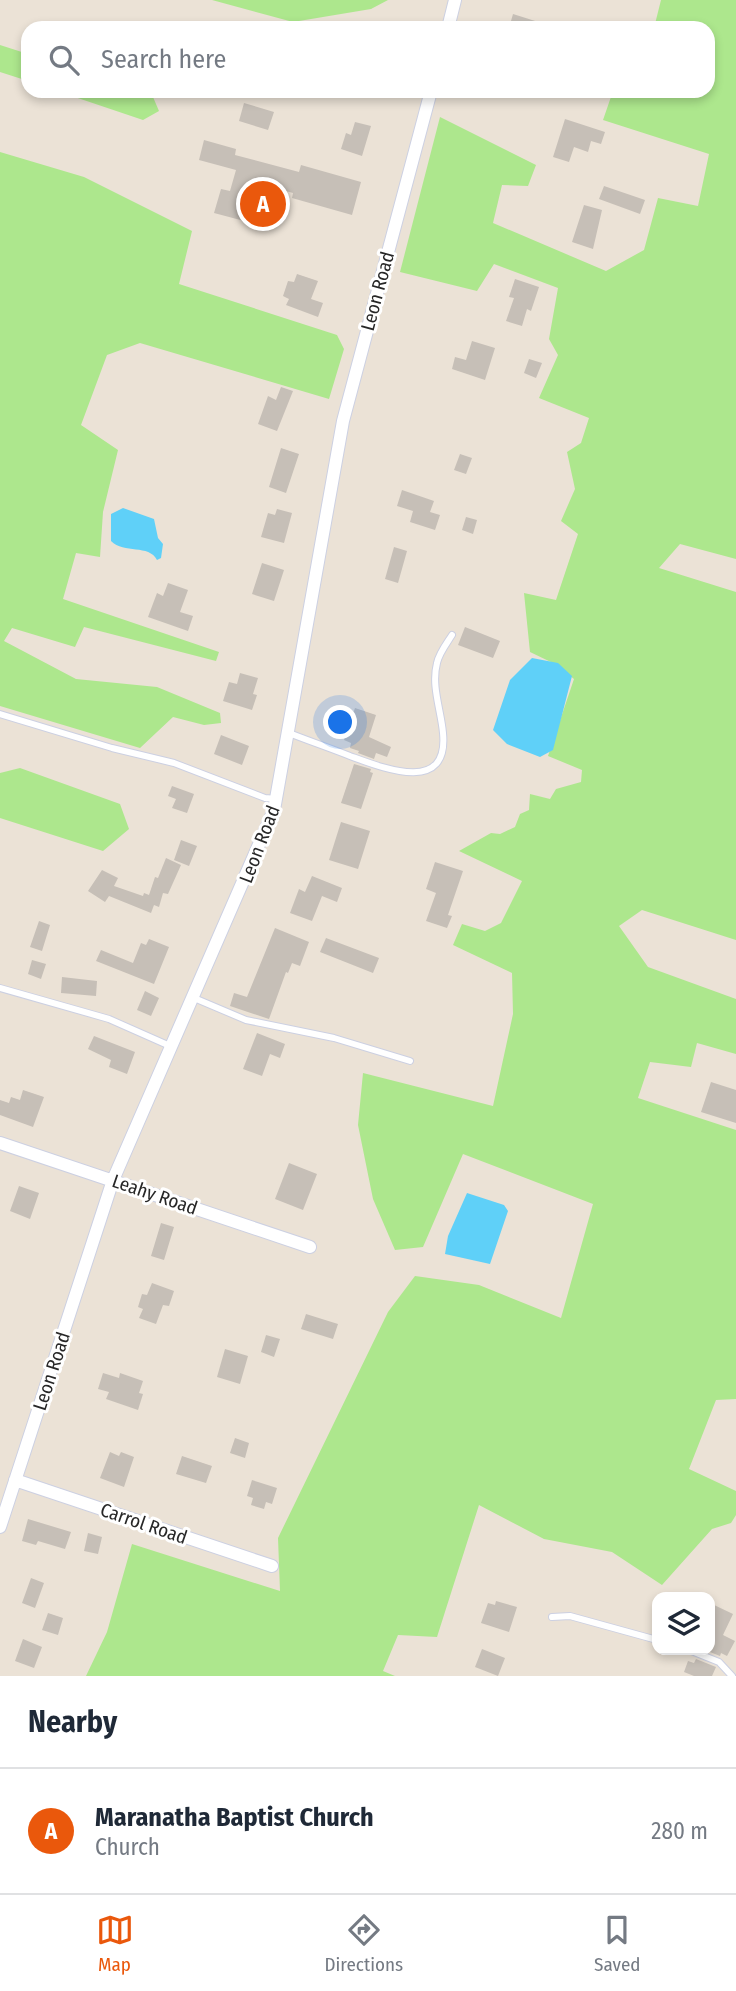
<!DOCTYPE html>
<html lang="en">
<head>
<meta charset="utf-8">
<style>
  :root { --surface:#fff; --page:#f2f2f3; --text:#1f2937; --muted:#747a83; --line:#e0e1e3; --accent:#ea580c }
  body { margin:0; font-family:"Fira Sans Condensed",sans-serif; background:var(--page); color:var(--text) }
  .controls { position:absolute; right:21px; bottom:21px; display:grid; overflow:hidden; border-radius:14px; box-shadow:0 4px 10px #0003 }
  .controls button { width:63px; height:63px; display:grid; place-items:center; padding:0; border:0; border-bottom:2px solid var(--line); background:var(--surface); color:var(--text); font:35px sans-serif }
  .you { position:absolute; left:341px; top:723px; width:24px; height:24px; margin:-18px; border:5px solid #fff; border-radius:50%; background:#1a73e8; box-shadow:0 0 0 10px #1a73e833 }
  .badge { display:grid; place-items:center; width:46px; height:46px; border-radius:50%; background:var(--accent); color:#fff; font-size:23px; font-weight:700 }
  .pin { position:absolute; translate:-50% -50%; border:4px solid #fff; box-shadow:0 2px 7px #0006 }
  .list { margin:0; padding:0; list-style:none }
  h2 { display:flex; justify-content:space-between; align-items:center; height:91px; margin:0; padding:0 28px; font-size:30px }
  h2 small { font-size:23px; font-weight:400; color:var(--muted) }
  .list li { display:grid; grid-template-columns:46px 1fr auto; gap:21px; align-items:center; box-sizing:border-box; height:126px; padding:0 28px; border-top:2px solid var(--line) }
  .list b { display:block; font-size:26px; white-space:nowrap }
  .list p { margin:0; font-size:23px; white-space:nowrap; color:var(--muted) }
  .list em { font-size:23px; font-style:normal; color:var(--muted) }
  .icon { flex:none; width:38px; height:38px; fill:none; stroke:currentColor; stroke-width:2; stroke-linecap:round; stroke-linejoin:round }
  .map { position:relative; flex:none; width:736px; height:1676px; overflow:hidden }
  .search { position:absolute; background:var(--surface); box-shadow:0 4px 10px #0003; left:21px; right:21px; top:21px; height:77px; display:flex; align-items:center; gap:18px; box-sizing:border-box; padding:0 24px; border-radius:21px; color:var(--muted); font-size:26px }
  .sheet { height:217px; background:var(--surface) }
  nav { display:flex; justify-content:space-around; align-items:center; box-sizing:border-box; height:98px; border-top:2px solid var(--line); background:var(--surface); font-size:19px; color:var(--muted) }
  nav a { display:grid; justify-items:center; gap:4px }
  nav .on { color:var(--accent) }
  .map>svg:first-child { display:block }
  .green { fill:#ade78d }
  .water { fill:#5fd0f8 }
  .building { fill:#c6bfb7 }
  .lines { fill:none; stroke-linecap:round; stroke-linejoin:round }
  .lane-casing { stroke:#ccd0e2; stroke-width:8 }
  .street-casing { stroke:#ccd0e2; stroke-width:14 }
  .lane { stroke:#fff; stroke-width:6 }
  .street { stroke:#fff; stroke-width:12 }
  .labels { text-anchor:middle; stroke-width:6; stroke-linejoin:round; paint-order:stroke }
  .street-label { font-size:19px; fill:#272727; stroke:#fff }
</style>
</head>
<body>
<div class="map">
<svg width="736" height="1676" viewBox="0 0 736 1676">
  <rect width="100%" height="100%" fill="#ebe2d6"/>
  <path class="green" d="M212,0H388L371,9L293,22Z
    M661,0H736V559L680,544L659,568L736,592V940L642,910L619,926L648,967L736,999V1054L697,1043L691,1067L650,1062L638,1098L736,1130V1399L716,1400L689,1469L736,1491V1515L731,1523L712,1529L662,1585L612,1552L544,1539L479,1505L437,1637L398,1635L383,1671L395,1676H86L107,1632L132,1544L280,1591L278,1538L388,1312L415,1276L479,1285L561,1318L593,1204L463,1154L423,1247L395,1250L373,1199L358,1125L363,1073L493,1106L513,1014L512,973L453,945L462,924L485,931L501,923L522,881L459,851L491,833L500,834L515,827L520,814L529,810L530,794L550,799L556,789L581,782L582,770L548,756L574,679L555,664L530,652L524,593L556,600L578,534L561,521L575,489L567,452L581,443L589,418L539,398L558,355L549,339L558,288L494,264L477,291L400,272L440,117L536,165L528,186L502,185L493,223L606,271L644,250L658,198L698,206L709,154L603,120L613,91H708V28H654Z
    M0,45L28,54V81L0,72Z
    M57,91H135L153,97L159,111L143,120Z
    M0,152L84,177L192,231L179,284L337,335L344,349L329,399L140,343L107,355L81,425L118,450L103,512L100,557L76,553L63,599L219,652L216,661L84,627L75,647L12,628L4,641L76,679L157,687L220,713L221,723L204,725L173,717L140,748L0,706Z
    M20,768L120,804L129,829L103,851L0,818V773Z"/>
  <path class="water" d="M123,508L154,519L158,538L163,544L161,558L157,560C149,544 124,554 111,541V514Z
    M532,658L558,663L572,676L553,750L540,757L507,744L493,730L510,680Z
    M467,1193L504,1205L508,1211L490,1264L445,1254L448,1236Z"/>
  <path class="building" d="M513,14L551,26L550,28H509Z
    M244,103L274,112L268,130L239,121Z
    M565,119L605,132L601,144L591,141L588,152L574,147L569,162L553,157Z
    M355,122L371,126L362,156L341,149L346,133L351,135Z
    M204,140L236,149L235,155L299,172L301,165L361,182L352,215L292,198L293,193L257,183L248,222L214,213L221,189L230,191L236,170L199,160Z
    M604,186L645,200L640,214L599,199Z
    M584,205L602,210L593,249L572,242Z
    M297,274L318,281L311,299L323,303L318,317L286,305L289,299L283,296L288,281L294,282Z
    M515,279L539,287L531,311L527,309L522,326L506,321L514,298L509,297Z
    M472,341L495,348L485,380L452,369L455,357L466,360Z
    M529,359L542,363L536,378L524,373Z
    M281,387L293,391L277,431L258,424L268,396L276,400Z
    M281,448L299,454L286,493L269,487Z
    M460,454L472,458L466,474L454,470Z
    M402,490L434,501L430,512L440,515L435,530L410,522L413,511L397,506Z
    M277,509L292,513L284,543L261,537L268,513L275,515Z
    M466,517L477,520L473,534L462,530Z
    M394,547L407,551L398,583L385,579Z
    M262,563L284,570L274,601L252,594Z
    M168,583L188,590L180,612L193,616L188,631L148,617L157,593L163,596Z
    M465,627L500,641L493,658L458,645Z
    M240,673L258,678L253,694L257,695L252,710L223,701L229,682L237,684Z
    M355,708L376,715L369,737L391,747L387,757L376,753L374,759L358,753L359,751L350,748L351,743L344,740Z
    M221,735L249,746L242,765L214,754Z
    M354,764L371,769L370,772L373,773L361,809L341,803Z
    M172,786L194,794L187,813L172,808L176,799L168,796Z
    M341,822L370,831L358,869L329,860Z
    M181,840L197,846L189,866L174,860Z
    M166,858L181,865L168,894L163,893L159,907L154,905L151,913L109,896L105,902L88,891L102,870L118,878L114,886L143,896L144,893L149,895L155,877L158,878Z
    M435,862L463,871L448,915L452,916L447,928L426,921L436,893L426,889Z
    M312,876L342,888L337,902L322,896L312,921L290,913L299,889L305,892Z
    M39,921L50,925L42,951L30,947Z
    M275,928L309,942L300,966L292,963L288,973L286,972L269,1019L230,1006L234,993L247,997Z
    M326,938L379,958L373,973L320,952Z
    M149,939L169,947L154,984L96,961L101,950L133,963L141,943L146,945Z
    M32,960L46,964L41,979L28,974Z
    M62,977L97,981L96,996L61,993Z
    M145,991L159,998L151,1016L137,1010Z
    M257,1033L285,1044L280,1058L270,1054L262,1076L243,1069Z
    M94,1036L135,1052L127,1074L109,1067L111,1060L88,1049Z
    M711,1082L736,1090V1123L701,1112Z
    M23,1090L44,1097L33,1127L0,1115V1100L9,1103L11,1097L20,1100Z
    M289,1163L317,1174L303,1210L275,1199Z
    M19,1186L39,1193L30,1219L10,1211Z
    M161,1223L174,1227L164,1260L151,1256Z
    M152,1283L174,1291L169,1306L163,1305L156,1324L139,1318L143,1309L138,1307L142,1294L147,1295Z
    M306,1314L338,1324L333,1339L301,1329Z
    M266,1335L280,1339L274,1357L261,1352Z
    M225,1349L248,1356L240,1384L217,1377Z
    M103,1373L119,1378L120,1373L143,1381L139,1393L143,1394L138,1410L106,1399L109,1392L98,1389Z
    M235,1438L249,1443L245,1458L230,1453Z
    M110,1452L119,1456L121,1452L134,1457L124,1487L100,1478Z
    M182,1456L212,1466L206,1483L176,1474Z
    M252,1480L277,1488L272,1504L266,1502L264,1509L251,1505L253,1498L247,1496Z
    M28,1519L71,1532L65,1549L38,1541L36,1545L22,1541Z
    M88,1533L102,1537L98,1554L84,1551Z
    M31,1578L44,1583L35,1608L22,1603Z
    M496,1601L517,1607L509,1632L481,1623L488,1603L495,1605Z
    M712,1604L733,1614L723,1635L735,1641L727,1656L721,1653L720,1656L710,1652V1609Z
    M48,1613L63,1618L58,1635L42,1630Z
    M23,1639L42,1647L34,1668L15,1661Z
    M482,1649L505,1658L498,1676L475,1667Z
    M696,1659L716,1667L712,1676H694L684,1672L688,1661L694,1663Z"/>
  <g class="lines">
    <g class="lane-casing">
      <path id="lane" d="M0,714L112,748L174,763L265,798L277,799
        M289,733C309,741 330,748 350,756C383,768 449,795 443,733C441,710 431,686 437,663C439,653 447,643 452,635
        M0,988L109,1019L170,1046
        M194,998L246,1020L334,1038L410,1061
        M552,1617L570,1616L657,1640
        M689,1650L719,1662L732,1676"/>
    </g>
    <g class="street-casing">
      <path id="street" d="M448,28L455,0
        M0,1143L310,1247
        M15,1480L272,1566
        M0,1527L113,1180L274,810L343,421L431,91"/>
    </g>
    <use href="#lane" class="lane"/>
    <use href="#street" class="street"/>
  </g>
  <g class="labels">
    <g class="street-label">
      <text transform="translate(377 291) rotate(-75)" y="7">Leon Road</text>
      <text transform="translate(259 844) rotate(-69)" y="7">Leon Road</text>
      <text transform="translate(155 1194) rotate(19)" y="7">Leahy Road</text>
      <text transform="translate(51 1371) rotate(-72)" y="7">Leon Road</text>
      <text transform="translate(144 1523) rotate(19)" y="7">Carrol Road</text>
    </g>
  </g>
</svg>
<div class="controls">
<button><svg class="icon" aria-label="layers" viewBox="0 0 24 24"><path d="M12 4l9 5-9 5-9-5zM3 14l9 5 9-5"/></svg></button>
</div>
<div class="you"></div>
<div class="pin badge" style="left:263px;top:204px">A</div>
<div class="search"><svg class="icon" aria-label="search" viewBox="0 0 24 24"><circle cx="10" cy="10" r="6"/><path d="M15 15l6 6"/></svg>Search here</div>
</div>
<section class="sheet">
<h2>Nearby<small></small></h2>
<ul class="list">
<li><span class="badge">A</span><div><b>Maranatha Baptist Church</b><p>Church</p></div><em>280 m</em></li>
</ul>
</section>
<nav>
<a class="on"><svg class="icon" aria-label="map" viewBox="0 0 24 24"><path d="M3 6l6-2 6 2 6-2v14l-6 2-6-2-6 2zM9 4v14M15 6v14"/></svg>Map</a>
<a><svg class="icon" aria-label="directions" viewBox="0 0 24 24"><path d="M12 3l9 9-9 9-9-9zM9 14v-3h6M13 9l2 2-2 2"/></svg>Directions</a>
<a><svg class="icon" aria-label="saved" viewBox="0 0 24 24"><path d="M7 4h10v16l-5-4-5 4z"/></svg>Saved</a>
</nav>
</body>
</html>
